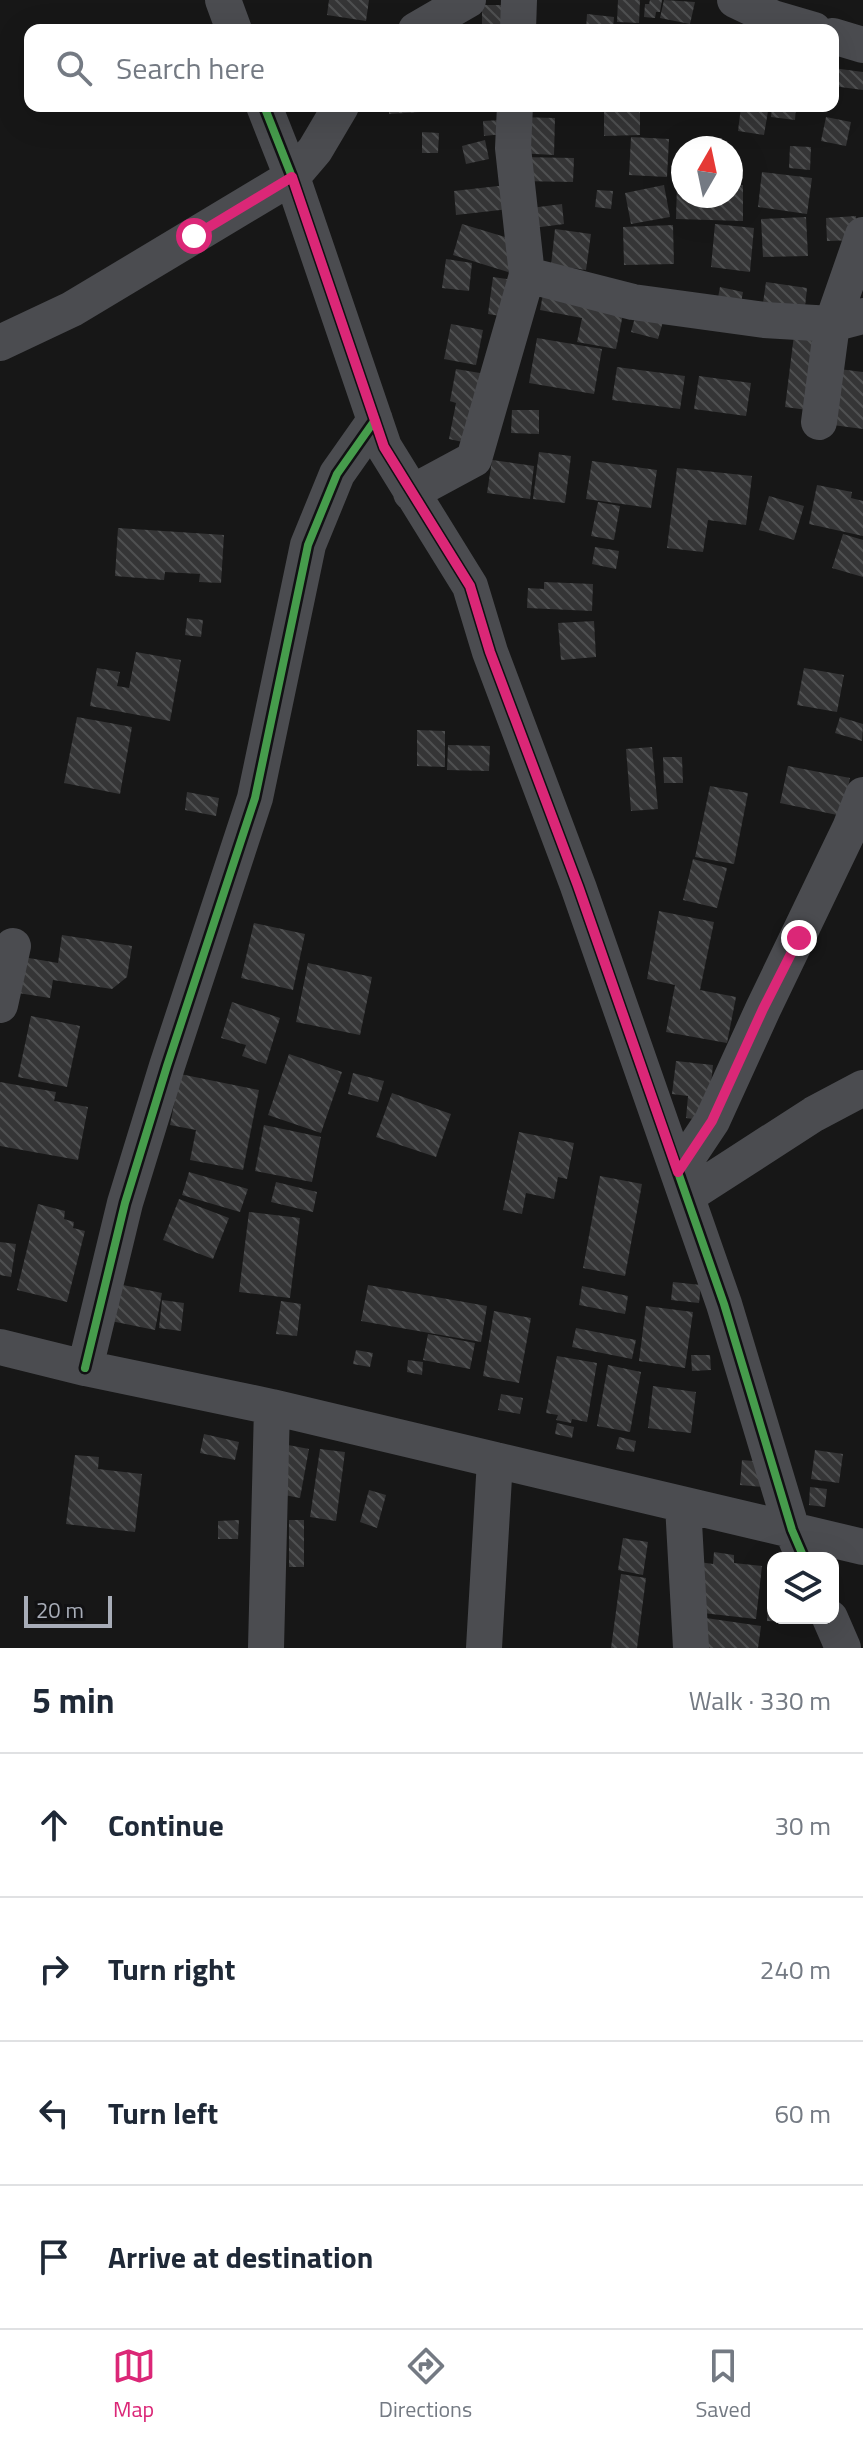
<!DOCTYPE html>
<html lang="en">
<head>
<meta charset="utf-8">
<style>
  :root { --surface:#fff; --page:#f2f2f3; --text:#1f2937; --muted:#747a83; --line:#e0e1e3; --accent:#db2777 }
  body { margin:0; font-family:"Titillium Web",sans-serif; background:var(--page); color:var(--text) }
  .controls { position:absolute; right:24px; bottom:24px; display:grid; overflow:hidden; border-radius:16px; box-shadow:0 8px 32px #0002 }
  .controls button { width:72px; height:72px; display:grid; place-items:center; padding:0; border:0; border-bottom:2px solid var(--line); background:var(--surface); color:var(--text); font:40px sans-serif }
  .compass { position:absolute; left:671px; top:136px; width:72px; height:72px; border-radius:50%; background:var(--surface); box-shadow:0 8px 32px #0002; rotate:9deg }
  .scale { position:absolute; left:24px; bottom:20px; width:88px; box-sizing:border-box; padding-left:8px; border:4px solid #a8adb8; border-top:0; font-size:22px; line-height:28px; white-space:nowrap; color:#a8adb8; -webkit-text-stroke:6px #111113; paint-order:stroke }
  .stop { position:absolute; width:24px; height:24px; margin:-18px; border:6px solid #db2777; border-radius:50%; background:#fff }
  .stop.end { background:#db2777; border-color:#fff; box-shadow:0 2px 8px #0008 }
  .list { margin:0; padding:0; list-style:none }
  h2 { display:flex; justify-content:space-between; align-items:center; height:104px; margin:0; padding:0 32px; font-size:34px }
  h2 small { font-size:26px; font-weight:400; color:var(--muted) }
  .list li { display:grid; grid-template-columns:52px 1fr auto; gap:24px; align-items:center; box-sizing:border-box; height:144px; padding:0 32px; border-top:2px solid var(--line) }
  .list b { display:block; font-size:30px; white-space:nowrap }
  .list em { font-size:26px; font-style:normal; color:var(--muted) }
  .icon { flex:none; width:44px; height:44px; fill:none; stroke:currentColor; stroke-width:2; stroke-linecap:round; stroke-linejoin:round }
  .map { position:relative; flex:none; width:863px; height:1648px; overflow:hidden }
  .search { position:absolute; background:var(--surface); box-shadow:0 8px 32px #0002; left:24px; right:24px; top:24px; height:88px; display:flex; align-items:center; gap:20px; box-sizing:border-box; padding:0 28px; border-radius:16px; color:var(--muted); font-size:30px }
  .sheet { height:680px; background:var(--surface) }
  nav { display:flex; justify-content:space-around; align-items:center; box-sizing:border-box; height:112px; border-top:2px solid var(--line); background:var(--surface); font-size:22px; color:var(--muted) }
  nav a { display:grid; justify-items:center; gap:4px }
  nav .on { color:var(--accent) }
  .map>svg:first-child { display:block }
  .building { fill:url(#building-back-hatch) }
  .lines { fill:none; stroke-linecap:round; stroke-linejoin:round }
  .minor { stroke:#4b4c50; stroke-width:36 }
  .cycleway-casing { stroke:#111113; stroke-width:13 }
  .cycleway { stroke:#469c4c; stroke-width:8 }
  .route { stroke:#db2777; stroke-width:10 }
</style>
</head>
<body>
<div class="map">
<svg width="863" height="1648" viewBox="0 0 863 1648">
  <defs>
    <pattern id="building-back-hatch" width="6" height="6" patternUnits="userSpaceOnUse" patternTransform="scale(2)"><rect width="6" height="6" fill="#353536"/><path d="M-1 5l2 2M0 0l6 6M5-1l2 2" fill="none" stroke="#4f5051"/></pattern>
  </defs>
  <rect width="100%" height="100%" fill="#171717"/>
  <path class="building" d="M329,0H369L366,21L327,15Z
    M618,0H640L639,23L617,22Z
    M650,0H662L660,12H656L655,18L644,17L645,4H649Z
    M664,0L695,2L690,24L660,18Z
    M482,5H512V30H482Z
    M587,14L614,17L613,30H586Z
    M833,68L863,72V90L833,86Z
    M389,106H421V112L389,114Z
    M604,106H666V111L640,108V135L604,136Z
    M772,106H796L795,120L771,117Z
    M741,107L768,111L764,135L738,131Z
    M518,117L555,118L554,155L517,153Z
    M826,117L851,122L846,146L821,141Z
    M502,120L503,134L484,136L483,121Z
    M422,132L439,133L438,153H422Z
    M631,137L669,139L667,177L629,175Z
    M485,140L489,159L466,164L462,146Z
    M790,146L811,147L810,170L789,168Z
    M521,157L574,158L573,182L520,181Z
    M762,172L812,178L807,214L758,207Z
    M677,184H683V196H731V185H743V221L676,219Z
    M507,185L509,209L456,215L454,191Z
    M664,185L670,217L631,224L625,193Z
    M597,190L613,191L611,209L595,207Z
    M562,204L564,224L533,228L531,208Z
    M856,216L857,240L827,241L826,218Z
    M806,217L808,256L763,257L761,219Z
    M462,224L518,241L508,272L453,255Z
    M715,224L754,228L750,272L711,267Z
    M673,225L674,264L624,265L623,227Z
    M555,229L591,234L586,270L551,265Z
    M446,259L472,263L469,291L442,288Z
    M493,277L519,281L513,318L488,314Z
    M766,282L807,288L804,316L762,310Z
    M720,287L743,292L740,308L717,303Z
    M544,289L625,304L616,349L577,342L582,318L540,310Z
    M637,310L664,318L658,339L631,332Z
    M451,324L483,330L476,365L444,359Z
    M795,327L826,331L815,411L785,407Z
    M537,338L602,349L594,394L529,383Z
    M617,367L685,376L680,409L612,400Z
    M831,368L863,372V429L825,424Z
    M456,369L486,374L472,444L449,439L456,403L450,401Z
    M699,376L751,383L746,416L694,409Z
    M512,410H539V434L511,433Z
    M539,452L571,456L565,503L533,499Z
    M492,460L534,466L530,499L487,493Z
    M592,461L657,470L651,508L586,499Z
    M677,468L752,476L746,525L708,520L703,552L667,548Z
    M817,485L852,492L851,498L863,501V536L809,524Z
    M769,496L804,506L794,540L759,530Z
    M598,502L620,506L614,540L591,536Z
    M118,528L224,535L221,583L199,582L200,574L165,572L164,580L115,576Z
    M843,534L863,540V577L832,568Z
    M595,547L619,551L616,569L592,564Z
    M544,582L593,584L592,611L527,608L528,588L544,589Z
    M187,618L203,620L201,637L185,635Z
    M594,621L596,657L561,660L558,623Z
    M136,652L181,660L170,721L90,706L97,668L120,672L117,686L129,688Z
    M804,668L844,675L837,712L797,705Z
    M77,717L132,727L120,794L64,783Z
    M840,717L863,724L862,741L835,733Z
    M417,730L445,731V767L417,766Z
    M448,745L490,746L489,771L447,770Z
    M652,747L658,809L631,811L626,749Z
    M663,757H682L683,783H664Z
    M788,766L850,778L842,816L780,803Z
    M710,786L748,793L734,864L695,857Z
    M187,792L219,798L216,816L185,810Z
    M693,859L727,868L717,908L683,900Z
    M659,911L714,922L700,990L736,997L727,1043L666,1032L675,985L647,979Z
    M254,923L305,934L293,990L241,978Z
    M62,935L132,946L127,977L112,989L53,980L50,998L18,993L23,957L58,963Z
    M308,963L372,977L360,1035L296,1022Z
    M232,1002L280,1018L266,1064L242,1056L246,1045L221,1038Z
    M31,1016L80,1026L67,1087L18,1077Z
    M289,1054L342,1072L321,1133L268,1115Z
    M676,1061L713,1065L707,1121L686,1118L688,1096L672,1094Z
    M353,1073L384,1081L378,1102L348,1094Z
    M180,1074L259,1090L243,1170L190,1160L196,1130L170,1125Z
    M0,1082L56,1092L54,1101L88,1107L78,1160L0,1146Z
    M392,1093L451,1114L436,1157L376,1137Z
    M264,1125L321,1137L312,1182L255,1171Z
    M519,1132L574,1143L567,1179L558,1177L554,1199L526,1193L522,1214L503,1210Z
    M189,1172L248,1189L240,1212L182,1195Z
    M600,1176L642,1184L625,1276L583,1268Z
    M276,1182L317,1192L313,1212L271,1202Z
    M179,1199L229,1218L213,1259L163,1240Z
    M38,1204L65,1211L64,1219L74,1222L73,1228L85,1231L67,1302L17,1290Z
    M249,1212L300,1218L290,1298L239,1292Z
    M0,1242L16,1244L11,1277L0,1275Z
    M673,1282L701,1285L699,1303L671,1300Z
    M118,1284L162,1293L155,1330L111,1321Z
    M368,1285L487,1306L481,1342L361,1321Z
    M582,1286L628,1296L625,1314L579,1305Z
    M162,1300L184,1303L181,1331L159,1328Z
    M281,1301L301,1304L297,1336L276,1334Z
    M646,1306L693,1312L685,1368L639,1361Z
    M494,1311L531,1318L519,1383L483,1376Z
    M576,1328L636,1340L632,1359L572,1347Z
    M428,1334L475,1343L470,1369L423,1360Z
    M356,1350L373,1353L370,1367L353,1364Z
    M691,1355H710L711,1370L692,1371Z
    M557,1356L597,1363L587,1422L572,1419L571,1423L556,1420L558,1415L546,1413Z
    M408,1360L423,1362L422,1375L407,1372Z
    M608,1365L641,1372L630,1432L597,1426Z
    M653,1386L696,1392L691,1433L648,1428Z
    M501,1394L523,1398L520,1414L498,1410Z
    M557,1423L574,1427L572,1438L555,1434Z
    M204,1434L239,1442L235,1460L200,1453Z
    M619,1437L636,1441L634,1452L616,1449Z
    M288,1445L309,1449L300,1498L279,1494Z
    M320,1449L345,1452L336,1521L310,1517Z
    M815,1450L843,1454L839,1483L811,1479Z
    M75,1455L99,1457L98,1469L142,1474L135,1532L66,1524Z
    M742,1460L765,1462L763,1487L740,1485Z
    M810,1487L827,1489L825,1507L809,1505Z
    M369,1490L386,1495L377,1528L360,1522Z
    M239,1520L238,1539H218V1521Z
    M289,1520H304V1567H289Z
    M623,1538L648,1542L643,1575L618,1570Z
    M714,1552L734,1555V1563L762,1566L756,1619L694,1612L699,1562L713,1564Z
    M621,1574L646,1578L637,1648H611Z
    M768,1600L773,1601V1618H798L797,1622L767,1621Z
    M699,1617L761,1626L758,1648H695Z"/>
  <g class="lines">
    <path class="minor" d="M223,0L234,30
      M735,0L773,18L814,30
      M416,30L468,0
      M518,30L519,0
      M833,36L863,45
      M264,106L292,177L384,447L470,586L490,652L578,886L724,1304L792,1530L804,1558
      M527,275L633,302L764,320L832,324L863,316
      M0,343L72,309L292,177L315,150L341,106
      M819,422L832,324L863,235
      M411,493L474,459L527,275L513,148L515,106
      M0,1005L13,946
      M678,1172L712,1121L763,1009L850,828L863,795
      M687,1196L814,1114L863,1088
      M0,1347L85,1368L272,1407L863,1547
      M85,1368L125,1203L167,1066L255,798L308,545L337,474L375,420
      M683,1505L691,1648
      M830,1618L843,1648
      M266,1648L272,1407
      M484,1648L495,1460"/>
    <g class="cycleway-casing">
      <path id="cycleway" d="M264,106L292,177L384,447L470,586L490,652L578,886L724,1304L792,1530L804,1558
        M85,1368L125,1203L167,1066L255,798L308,545L337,474L375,420"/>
    </g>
    <use href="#cycleway" class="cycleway"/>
  </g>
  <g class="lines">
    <path class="route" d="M194,236L292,177L384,447L470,586L490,652L578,886L678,1172L712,1121L763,1009L799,938"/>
  </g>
</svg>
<div class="controls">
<button><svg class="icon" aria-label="layers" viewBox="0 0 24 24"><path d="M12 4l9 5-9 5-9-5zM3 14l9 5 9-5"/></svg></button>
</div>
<svg class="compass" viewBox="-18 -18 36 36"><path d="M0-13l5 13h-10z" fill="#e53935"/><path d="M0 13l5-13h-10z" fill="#747a83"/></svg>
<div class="scale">20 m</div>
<div class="stop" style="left:194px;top:236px"></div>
<div class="stop end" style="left:799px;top:938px"></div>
<div class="search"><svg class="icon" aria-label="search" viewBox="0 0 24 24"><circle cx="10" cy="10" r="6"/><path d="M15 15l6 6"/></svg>Search here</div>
</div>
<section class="sheet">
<h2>5 min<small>Walk · 330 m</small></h2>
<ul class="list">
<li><svg class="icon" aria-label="ahead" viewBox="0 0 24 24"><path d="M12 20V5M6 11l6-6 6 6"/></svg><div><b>Continue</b></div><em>30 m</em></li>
<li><svg class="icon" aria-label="right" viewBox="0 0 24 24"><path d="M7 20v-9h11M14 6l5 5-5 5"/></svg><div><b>Turn right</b></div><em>240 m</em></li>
<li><svg class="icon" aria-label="left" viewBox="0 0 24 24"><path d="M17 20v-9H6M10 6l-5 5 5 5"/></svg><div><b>Turn left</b></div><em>60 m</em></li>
<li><svg class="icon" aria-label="arrive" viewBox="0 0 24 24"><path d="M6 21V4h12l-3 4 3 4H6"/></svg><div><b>Arrive at destination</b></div></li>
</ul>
</section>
<nav>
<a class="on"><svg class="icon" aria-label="map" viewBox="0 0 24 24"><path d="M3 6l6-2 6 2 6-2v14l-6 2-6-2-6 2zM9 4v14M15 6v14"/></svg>Map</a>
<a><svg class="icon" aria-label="directions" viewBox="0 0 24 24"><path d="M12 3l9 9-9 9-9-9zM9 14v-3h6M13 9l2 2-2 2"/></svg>Directions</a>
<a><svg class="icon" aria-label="saved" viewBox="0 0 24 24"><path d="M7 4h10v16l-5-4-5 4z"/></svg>Saved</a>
</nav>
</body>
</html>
